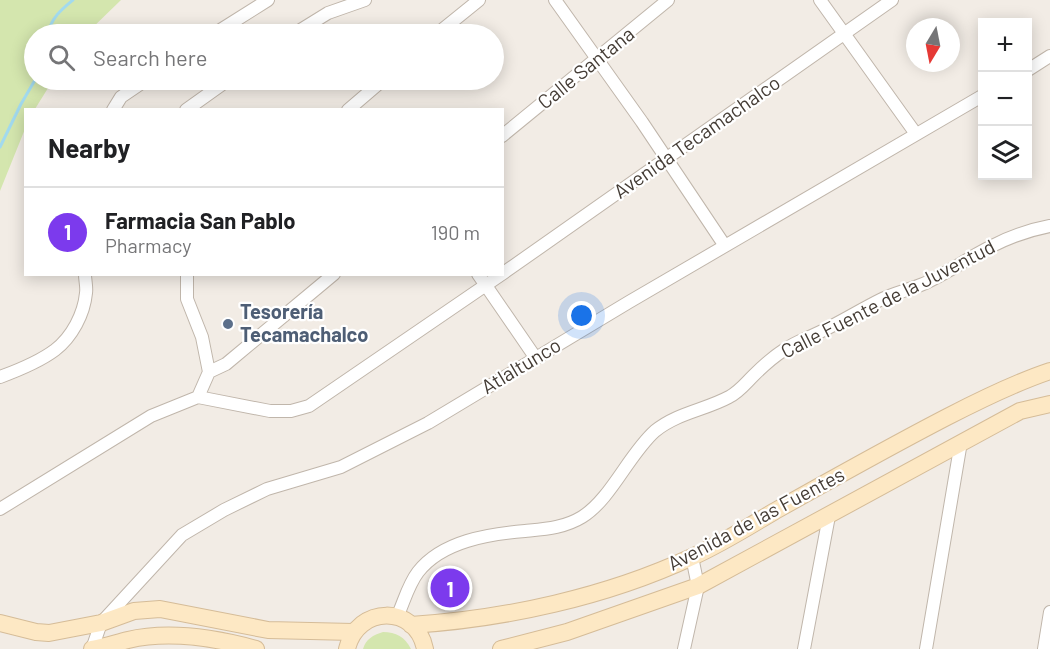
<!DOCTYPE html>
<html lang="en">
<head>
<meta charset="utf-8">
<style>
  :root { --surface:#fff; --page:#f2f2f2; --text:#202124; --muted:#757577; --line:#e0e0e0; --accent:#7c3aed }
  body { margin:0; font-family:Barlow,sans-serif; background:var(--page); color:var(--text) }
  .controls { position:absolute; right:18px; top:18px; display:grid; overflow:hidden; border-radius:0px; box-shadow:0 3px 15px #0003 }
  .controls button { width:54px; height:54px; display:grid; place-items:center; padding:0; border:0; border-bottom:2px solid var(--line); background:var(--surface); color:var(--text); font:30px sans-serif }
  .compass { position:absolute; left:906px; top:18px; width:54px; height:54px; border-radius:50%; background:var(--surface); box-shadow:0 3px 15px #0003; rotate:190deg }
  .you { position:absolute; left:582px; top:316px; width:21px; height:21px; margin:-15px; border:4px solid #fff; border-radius:50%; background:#1a73e8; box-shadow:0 0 0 9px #1a73e833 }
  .badge { display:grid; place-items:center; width:39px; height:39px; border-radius:50%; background:var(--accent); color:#fff; font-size:20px; font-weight:700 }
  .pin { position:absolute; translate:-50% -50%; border:3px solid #fff; box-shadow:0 2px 6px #0006 }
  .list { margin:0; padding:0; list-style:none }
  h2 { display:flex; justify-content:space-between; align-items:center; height:78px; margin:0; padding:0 24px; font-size:26px }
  h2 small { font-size:20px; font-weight:400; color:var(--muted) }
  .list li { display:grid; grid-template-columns:39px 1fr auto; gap:18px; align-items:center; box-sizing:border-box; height:90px; padding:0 24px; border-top:2px solid var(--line) }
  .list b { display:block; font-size:22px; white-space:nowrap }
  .list p { margin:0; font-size:20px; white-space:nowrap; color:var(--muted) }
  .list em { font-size:20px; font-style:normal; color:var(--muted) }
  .icon { flex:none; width:33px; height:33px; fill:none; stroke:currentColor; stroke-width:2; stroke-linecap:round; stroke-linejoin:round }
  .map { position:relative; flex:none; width:1050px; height:649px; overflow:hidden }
  .search { position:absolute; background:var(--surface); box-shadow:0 3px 15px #0003; left:24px; top:24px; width:480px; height:66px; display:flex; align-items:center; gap:15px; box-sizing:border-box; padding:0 21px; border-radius:33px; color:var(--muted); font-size:22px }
  .panel { position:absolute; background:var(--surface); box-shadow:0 3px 15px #0003; left:24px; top:108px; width:480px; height:168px; border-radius:0px }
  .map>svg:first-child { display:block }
  .green { fill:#d4e6ae }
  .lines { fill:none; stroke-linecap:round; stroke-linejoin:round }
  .stream { stroke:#a2daee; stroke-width:3 }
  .building { fill:#d7c9be }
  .street-casing { stroke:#c0b6ab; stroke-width:14 }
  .secondary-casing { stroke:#d5bc98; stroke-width:18 }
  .street { stroke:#fff; stroke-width:12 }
  .secondary { stroke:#fde8c4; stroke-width:16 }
  .service-dot { fill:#5c6f8a; stroke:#fff; stroke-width:2 }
  .labels { text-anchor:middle; stroke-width:4.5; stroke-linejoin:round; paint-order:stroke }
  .street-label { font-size:20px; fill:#443c35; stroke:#fff }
  .service-label { font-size:20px; font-weight:bold; fill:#4e5e75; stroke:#fff; text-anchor:start }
</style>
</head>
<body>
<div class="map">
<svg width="1050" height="649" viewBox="0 0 1050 649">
  <rect width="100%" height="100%" fill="#f2ece5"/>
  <path class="green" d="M0,0H121L86,34H34V80H53L35,109L26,110L25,129L0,191Z
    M383,632C396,632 405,637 411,649H363C366,639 373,635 383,632Z"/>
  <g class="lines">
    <path class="stream" d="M48,34C51,18 61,10 73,0
      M0,147L21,104L35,80"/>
  </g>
  <path class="building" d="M462,569L470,596L441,602L428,581Z"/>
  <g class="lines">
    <g class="street-casing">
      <path id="street" d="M555,0L642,122L725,246
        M820,0L916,134
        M214,34L268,0
        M294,34L328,13L365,0
        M437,34L479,0
        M1028,70L1050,56
        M113,110L121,97L146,80
        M186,110L228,80
        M348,110L383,80
        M502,136L668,0
        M187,274V299L202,337L209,372
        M478,274L535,357
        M502,274L892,0
        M0,377C19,370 39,362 55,350C72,337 84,314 86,293C87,287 85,281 85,274
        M198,397L270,411H291L309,406L502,274
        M198,397L209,372L226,364L334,274
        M0,509L151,416L198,397
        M397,617C404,602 408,585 418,572C442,541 489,534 525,531C545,529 564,528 582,517C611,499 629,454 655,431C677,413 705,410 729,397C739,392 745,384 753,376C762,367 773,357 784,350C795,342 808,338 820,332C841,322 860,310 880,300C894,293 909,290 923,284C946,274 968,258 990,247C1009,237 1029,230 1050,226
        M92,649L101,623L182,535L224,510L267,489L341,467L428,423L629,302L982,96
        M684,649L698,586L692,557
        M804,649L829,516
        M926,649L961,442
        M1044,649L1050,612"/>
    </g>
    <g class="secondary-casing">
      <path id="secondary" d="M0,623L36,632L49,633L101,623L134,611L160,609L268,630L353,632
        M411,625C505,619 606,597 692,557C721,544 748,527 775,511C832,479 889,447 947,417C980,400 1014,383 1050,371
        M92,649C104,647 116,643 128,640C170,630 216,638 256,649
        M347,649C357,605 416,604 425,649
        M501,649L567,632L698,586L1020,411L1050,404"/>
    </g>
    <use href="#street" class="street"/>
    <use href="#secondary" class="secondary"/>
  </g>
  <circle class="service-dot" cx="228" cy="324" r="6"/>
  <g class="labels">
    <g class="street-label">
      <text transform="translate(586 68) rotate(-39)" y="7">Calle Santana</text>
      <text transform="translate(697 137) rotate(-35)" y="7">Avenida Tecamachalco</text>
      <text transform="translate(888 299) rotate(-27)" y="7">Calle Fuente de la Juventud</text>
      <text transform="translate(521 366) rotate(-31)" y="7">Atlaltunco</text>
      <text transform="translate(756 519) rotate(-28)" y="7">Avenida de las Fuentes</text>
    </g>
    <g class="service-label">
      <text x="240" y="319">Tesorería<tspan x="240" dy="23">Tecamachalco</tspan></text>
    </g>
  </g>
</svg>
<div class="controls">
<button>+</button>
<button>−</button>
<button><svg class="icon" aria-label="layers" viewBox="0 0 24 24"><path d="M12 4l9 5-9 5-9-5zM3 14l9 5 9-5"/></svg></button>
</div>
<svg class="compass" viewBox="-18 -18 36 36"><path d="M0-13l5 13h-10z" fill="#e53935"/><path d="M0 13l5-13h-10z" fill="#757577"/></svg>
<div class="you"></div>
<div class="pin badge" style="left:450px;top:588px">1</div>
<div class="search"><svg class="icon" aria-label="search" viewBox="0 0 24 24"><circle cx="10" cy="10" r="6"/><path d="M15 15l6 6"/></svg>Search here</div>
<section class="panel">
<h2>Nearby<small></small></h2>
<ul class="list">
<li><span class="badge">1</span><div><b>Farmacia San Pablo</b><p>Pharmacy</p></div><em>190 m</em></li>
</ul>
</section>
</div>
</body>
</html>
